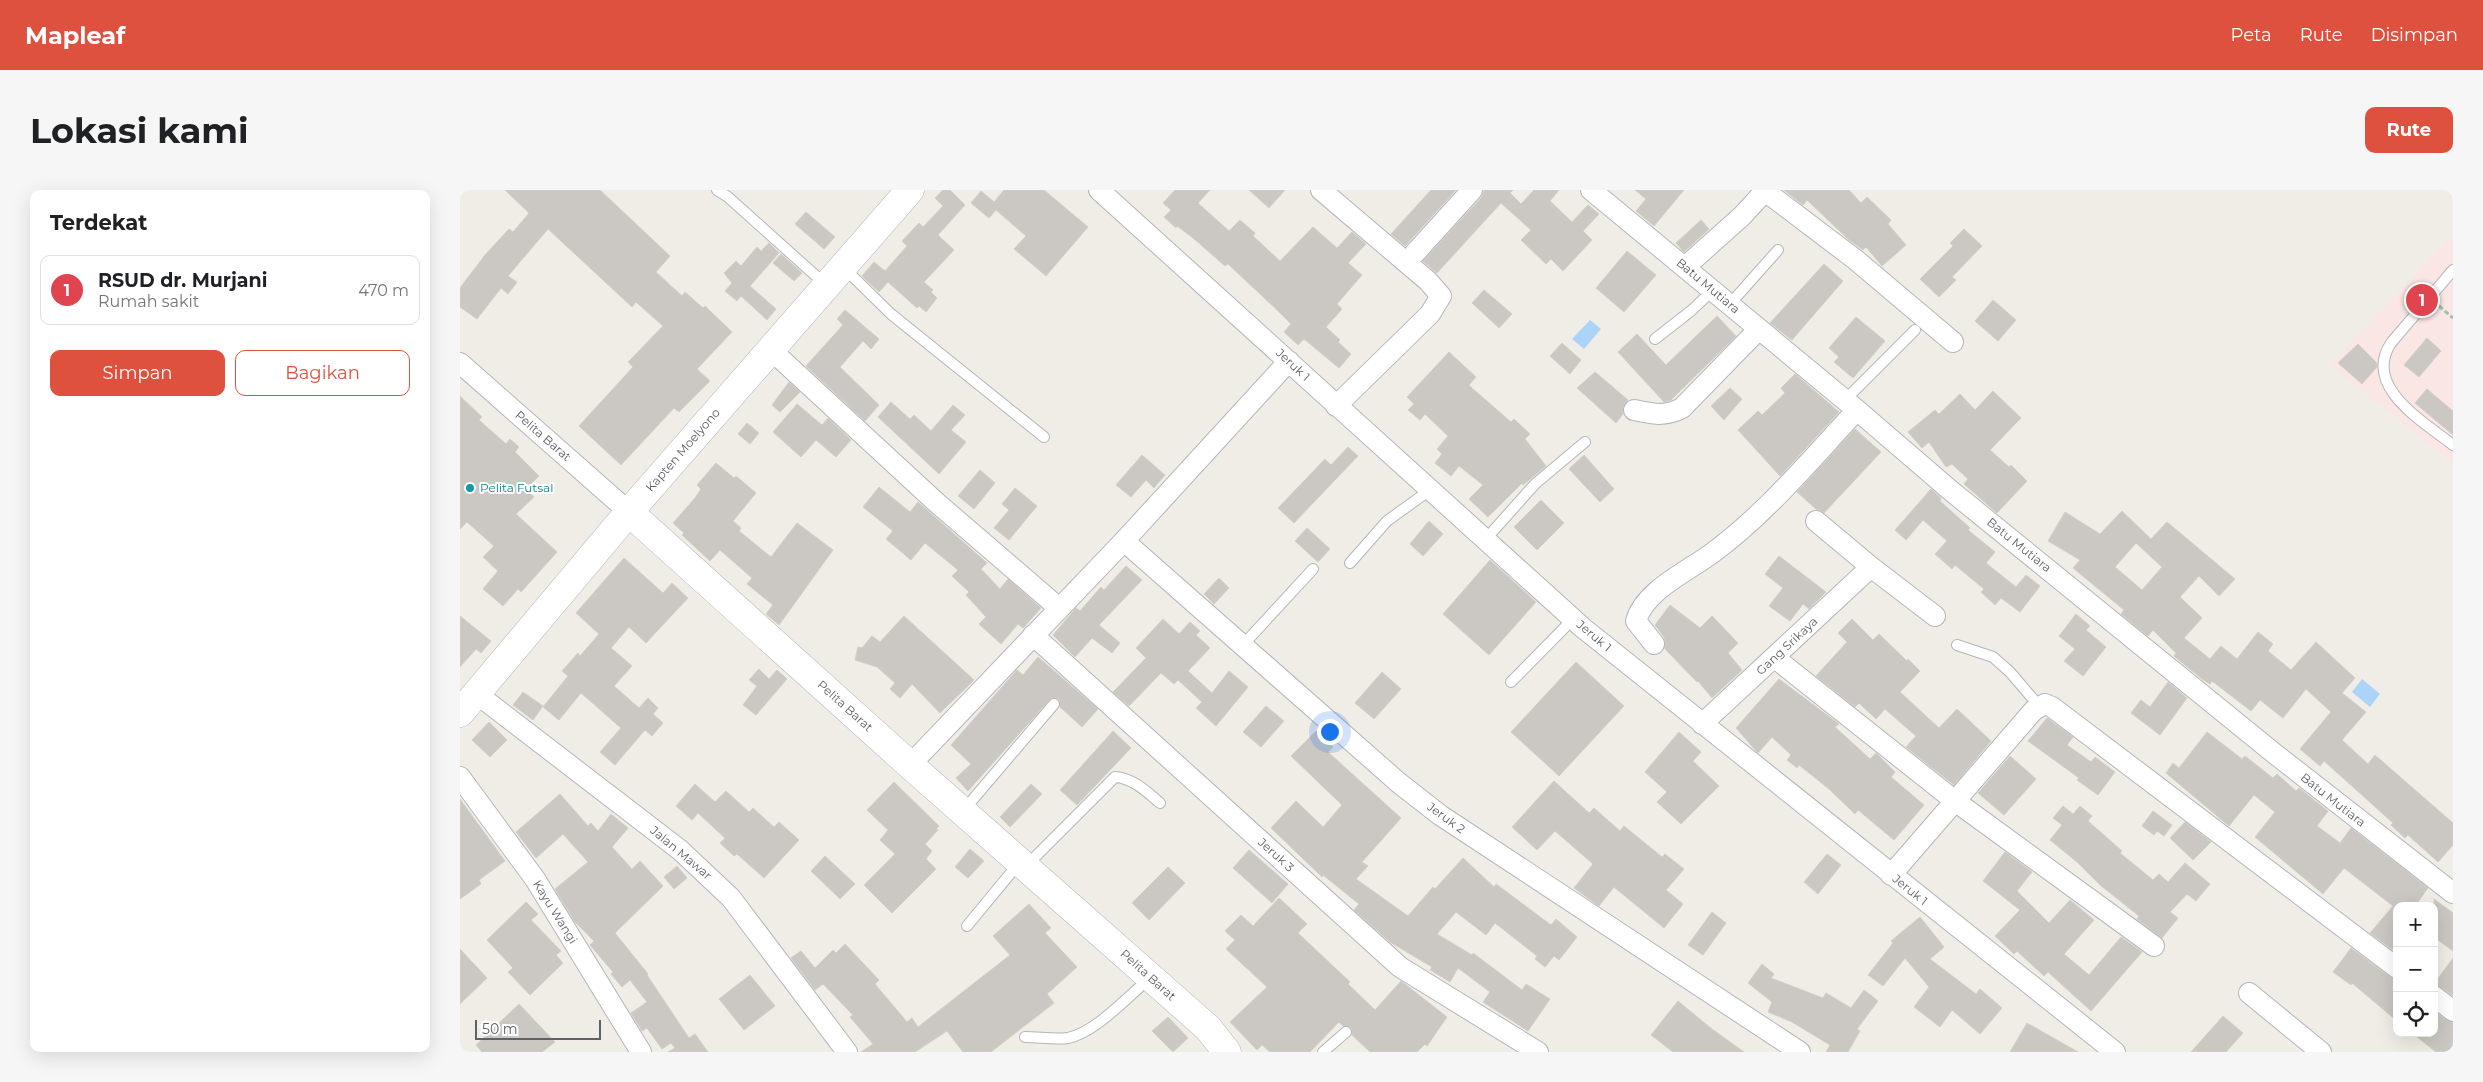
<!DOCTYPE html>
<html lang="id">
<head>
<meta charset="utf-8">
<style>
  :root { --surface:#fff; --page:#f6f6f6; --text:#202124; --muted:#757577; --line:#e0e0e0; --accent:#dd513e }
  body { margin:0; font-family:Montserrat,sans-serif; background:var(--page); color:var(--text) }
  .controls { position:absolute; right:15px; bottom:15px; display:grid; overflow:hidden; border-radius:10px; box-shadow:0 5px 20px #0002 }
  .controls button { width:45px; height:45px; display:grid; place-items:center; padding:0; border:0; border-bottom:1px solid var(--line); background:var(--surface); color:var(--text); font:25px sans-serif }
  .scale { position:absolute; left:15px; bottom:12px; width:126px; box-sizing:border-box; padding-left:5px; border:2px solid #5e6165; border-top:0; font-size:14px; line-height:18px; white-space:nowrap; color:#5e6165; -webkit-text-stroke:4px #fff; paint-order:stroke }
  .you { position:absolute; left:869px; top:541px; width:18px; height:18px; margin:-12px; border:4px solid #fff; border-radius:50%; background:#1a73e8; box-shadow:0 0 0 8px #1a73e833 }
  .badge { display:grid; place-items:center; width:32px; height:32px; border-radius:50%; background:var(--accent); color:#fff; font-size:16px; font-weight:700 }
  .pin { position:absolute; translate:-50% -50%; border:2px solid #fff; box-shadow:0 1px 5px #0006 }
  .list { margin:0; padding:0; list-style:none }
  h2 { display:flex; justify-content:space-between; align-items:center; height:65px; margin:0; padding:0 20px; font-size:21px }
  h2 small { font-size:16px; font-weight:400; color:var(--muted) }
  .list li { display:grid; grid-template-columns:32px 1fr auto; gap:15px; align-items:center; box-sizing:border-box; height:70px; margin:0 10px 10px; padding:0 10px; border:1px solid var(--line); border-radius:10px }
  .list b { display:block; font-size:19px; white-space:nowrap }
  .list p { margin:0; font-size:16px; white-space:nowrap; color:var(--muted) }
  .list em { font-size:16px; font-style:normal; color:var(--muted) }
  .actions { display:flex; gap:10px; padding:15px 20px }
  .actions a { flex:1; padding:11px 0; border:1px solid var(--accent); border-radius:10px; text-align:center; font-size:18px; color:var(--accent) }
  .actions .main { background:var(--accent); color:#fff }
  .icon { flex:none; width:28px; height:28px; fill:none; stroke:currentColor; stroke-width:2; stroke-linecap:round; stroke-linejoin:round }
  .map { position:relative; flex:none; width:1993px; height:862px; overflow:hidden; border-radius:10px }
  header { display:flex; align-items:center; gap:30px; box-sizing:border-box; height:70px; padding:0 25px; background:var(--accent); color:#fff }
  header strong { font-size:24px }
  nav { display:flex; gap:28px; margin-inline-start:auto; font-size:18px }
  .intro { display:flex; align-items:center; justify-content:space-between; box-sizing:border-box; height:120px; padding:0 30px }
  h1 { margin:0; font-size:35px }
  .button { padding:12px 22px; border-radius:10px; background:var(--accent); color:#fff; font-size:18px; font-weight:700 }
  main { display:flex; gap:30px; padding:0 30px }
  aside { flex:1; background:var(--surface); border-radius:10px; box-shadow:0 5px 20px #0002 }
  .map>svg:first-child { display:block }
  .medical { fill:#fae7e4 }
  .water { fill:#acd4f9 }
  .building { fill:#cbc8c3; stroke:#d3cfc5; fill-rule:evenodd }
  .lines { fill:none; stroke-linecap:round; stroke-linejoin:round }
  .lane-casing { stroke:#b3b6ba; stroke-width:12 }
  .street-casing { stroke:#b3b6ba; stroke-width:22 }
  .secondary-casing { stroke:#b2b5ba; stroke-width:29 }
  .path { stroke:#9ec5ab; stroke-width:3; stroke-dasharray:5 2.5; stroke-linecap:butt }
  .lane { stroke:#fff; stroke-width:10 }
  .street { stroke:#fff; stroke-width:20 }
  .secondary { stroke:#fff; stroke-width:28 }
  .culture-dot { fill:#0f9aa8; stroke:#fff; stroke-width:2 }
  .labels { text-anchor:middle; stroke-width:4; stroke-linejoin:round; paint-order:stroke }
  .street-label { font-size:12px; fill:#5e6165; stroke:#fff }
  .culture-label { font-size:12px; fill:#0d838f; stroke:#fff; text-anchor:start }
</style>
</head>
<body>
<header>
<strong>Mapleaf</strong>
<nav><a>Peta</a><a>Rute</a><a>Disimpan</a></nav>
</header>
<div class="intro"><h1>Lokasi kami</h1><a class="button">Rute</a></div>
<main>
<aside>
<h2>Terdekat<small></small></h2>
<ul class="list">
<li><span class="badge" style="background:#e0444e">1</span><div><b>RSUD dr. Murjani</b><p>Rumah sakit</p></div><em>470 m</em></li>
</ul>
<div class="actions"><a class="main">Simpan</a><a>Bagikan</a></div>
</aside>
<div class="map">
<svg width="1993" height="862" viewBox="0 0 1993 862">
  <rect width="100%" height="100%" fill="#efede6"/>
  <path class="medical" d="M1993,44V273L1871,175Z"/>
  <path class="water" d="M1130,130L1141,139L1124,159L1112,149Z
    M1902,489L1920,504L1910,517L1892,502Z"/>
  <path class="building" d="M45,0H140L210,66L196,82L222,106L225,102L243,118L245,116L272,142L237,179L250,191L219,222L214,218L161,275L119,236L173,177L168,172L203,136L176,112L172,117L88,39L48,86L57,92L48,104L41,98L17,129L0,117V98L25,65L49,39L53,42L69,23Z
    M483,0H490L505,15L478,45L494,60L464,92L473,100L471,102L477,108L466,122L459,116L457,118L428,92L419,102L402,86L414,72L425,81L447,56L442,51L459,33L463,37L483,16L475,8Z
    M544,0H584L628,37L586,86L554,59L566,46L536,20L529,28L511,13L521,1L534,12Z
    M715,0H750L738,13L769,41L780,30L795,43L793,46L820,71L853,37L877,58L892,42L906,54L888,73L902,85L877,114L882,119L866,137L880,150L878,152L891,164L879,178L844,149L838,155L824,142L831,134L816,119L768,74L765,76L733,48L717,36L716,38L704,27L711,20L703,13Z
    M789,0H825L809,18Z
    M971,0H996L945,56L931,44Z
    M1024,0H1053L1050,3L1061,14L1074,0H1099L1090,11L1112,32L1128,15L1139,24L1123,41L1132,50L1103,81L1091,69L1086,74L1061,50L1071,40L1041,13L977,83L963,71L1021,8Z
    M1175,0H1224L1194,36L1176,21L1186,9Z
    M1324,0H1389L1401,13L1407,7L1431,30L1428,34L1446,55L1422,76L1406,57L1403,60L1388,49L1347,10L1343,15Z
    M346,22L375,47L364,59L335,34Z
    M1241,30L1249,39L1224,62L1216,53Z
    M1504,39L1522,56L1492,87L1496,90L1479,107L1460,89L1493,56L1490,53Z
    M309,53L319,63L290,96L316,119L307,130L281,106L277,111L265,101L272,93L264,83L276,71L281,76L297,57L301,61Z
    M1167,61L1196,85L1164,122L1136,98Z
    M321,64L342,83L334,91L313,73Z
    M1364,74L1383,91L1332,150L1310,133Z
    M1024,100L1052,124L1039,138L1012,113Z
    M1533,110L1556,130L1538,151L1515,131Z
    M385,120L419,149L411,159L403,151L380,177L419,215L405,231L346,176L383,135L377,129Z
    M1257,126L1276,146L1211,210L1204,212L1158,162L1177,144L1206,175Z
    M1396,127L1425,151L1393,188L1374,172L1379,167L1369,158Z
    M1967,148L1981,161L1959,187L1944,175Z
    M1102,153L1121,170L1110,184L1090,166Z
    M1898,154L1917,173V177L1902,194L1878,173Z
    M989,162L1016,187L1009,195L1013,199L1051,232L1054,229L1070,244L1065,249L1086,276L1063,295L1062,293L1028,327L1009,309L1023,295L999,276L991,286L975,273L982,264L977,259L988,246L965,224L960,230L948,220L954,214L947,207Z
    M1135,182L1168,210L1163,217V224L1156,233L1117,198Z
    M1335,184L1379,222L1320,286L1278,240L1298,221L1302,225L1325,203L1321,198Z
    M329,192L340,202L320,222L312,215Z
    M1270,198L1282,209L1264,230L1251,216Z
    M1967,199L1993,221V245L1955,213Z
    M1533,201L1561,228L1530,260L1549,277L1551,275L1567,291L1537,323L1504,294L1508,289L1492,274L1486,277L1469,252L1462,258L1448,242L1475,220L1479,224L1500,204L1515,220Z
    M0,206L22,227L19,230L46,254L50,249L59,257L55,262L79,286L66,299L74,307L56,324L97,362L61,402L58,399L43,416L23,399L38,381L23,367L34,356L7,332L0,339Z
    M431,212L450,229L454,225L471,241L493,215L505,225L491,240L506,252L479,284L418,227Z
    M337,214L362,235L368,228L391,250L376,267L356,250L341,267L313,242Z
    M287,233L299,243L290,254L278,244Z
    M1395,239L1421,262L1364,323L1356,319L1337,302Z
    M888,257L898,266L834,333L818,318L865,269L871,275Z
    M682,265L705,285L694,298L686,290L671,307L656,295Z
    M1124,265L1154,299L1140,312L1109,279Z
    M256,273L274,288L276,286L296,303L273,331L281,338L279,341L311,367L337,333L373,360L319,435L306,424L313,415L287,394L292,388L260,360L250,371L222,345L224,343L213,333L235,308L241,299L237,295Z
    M520,280L535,293L514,319L498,306Z
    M419,297L450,322L458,312L527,373L521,379L540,399L548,389L581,418L563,438L558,434L541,454L519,434L526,427L506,405L509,402L492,386L498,380L465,353L451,370L426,349L433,341L403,317Z
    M555,298L577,316L549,350L534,338L549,320L542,314Z
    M1471,299L1481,308L1480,311L1510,338L1508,340L1535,362L1526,373L1556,397L1566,385L1580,396L1560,422L1541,408L1535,415L1521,402L1524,399L1495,375L1492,379L1475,364L1487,351L1463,330L1446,350L1435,340Z
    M1081,310L1104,333L1077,360L1054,337Z
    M1662,321L1691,349L1707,332L1775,389L1759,406L1739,386L1720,407L1742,428L1724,448L1750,469L1761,456L1777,469L1798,442L1813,454L1808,461L1831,480L1856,452L1895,488L1882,503L1906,522L1882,550L1908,574L1915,565L1993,633V655L1978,672L1948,645L1945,648L1931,635L1933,633L1864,571L1860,576L1840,559L1871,522L1846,499L1823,528L1800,510L1791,521L1752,491L1750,494L1742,489L1714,466L1716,463L1693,440L1688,446L1661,424L1664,420L1613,378L1620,370L1588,351L1605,322L1640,344ZM1676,353L1702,377L1682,400L1655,377Z
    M969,331L983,344L963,366L950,354Z
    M847,338L870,359L858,372L835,351Z
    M1319,366L1366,402L1349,419L1343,414L1330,431L1309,416L1323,398L1305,384Z
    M164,368L203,403L212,393L228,408L186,453L169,437L151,458L172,476L154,496L179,518L188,508L198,518L193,524L203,533L192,546L185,540L155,575L140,562L161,538L121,503L99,530L83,517L108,486L102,481L118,463L120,466L139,444L116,423Z
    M1030,370L1076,412L1029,465L983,424Z
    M666,376L682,390L639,435L660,453L652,463L632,448L615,467L593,445L616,418L620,421L641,397L644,400Z
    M759,388L769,398L754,414L744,404Z
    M1210,415L1240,438L1252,426L1278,453L1268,463L1282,480L1252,508L1238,491L1237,492L1205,459L1204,447L1195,435Z
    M1616,424L1630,436L1626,440L1646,457L1623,486L1604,471L1615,459L1599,446Z
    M0,426L31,451L21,463L16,459L0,477Z
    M444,426L514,490L480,523L452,494L440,508L430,499L435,493L417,477L395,470L398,457L402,458L412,446L420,452Z
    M703,429L719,444L730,432L740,441L736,445L750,458L728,481L752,503L769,481L788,497L756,536L736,518L742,512L718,490L714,494L701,483L669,516L653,502L686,468L676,458Z
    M1392,429L1413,450L1419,444L1447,471L1448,469L1460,481L1440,502L1479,538L1497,519L1531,551L1494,595L1446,557L1456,546L1425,519L1416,529L1399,513L1395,517L1356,486L1387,452L1378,443Z
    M578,467L638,519L622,537L600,517L599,509L591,508L508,601L496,588L511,574L491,555L557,480L563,485Z
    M1116,472L1164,516L1099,586L1051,542Z
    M299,479L309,489L317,480L327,489L296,525L283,515L297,496L289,490Z
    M922,482L941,499L914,529L895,513Z
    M1319,489L1379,534L1375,537L1410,569L1416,563L1435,582L1431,587L1464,615L1434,650L1398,620L1395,624L1369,599L1339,575L1337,578L1327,570L1331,565L1312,547L1298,563L1276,538Z
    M1708,492L1727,508L1700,545L1671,523L1681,510L1690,517Z
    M63,502L83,516L73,530L53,515Z
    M806,516L824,531L801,557L783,542Z
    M1587,528L1613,547L1607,555L1631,572L1635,567L1655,582L1638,605L1617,590L1619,588L1568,551Z
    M29,532L47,550L30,567L12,550Z
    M653,541L671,558L617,615L600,600Z
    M856,541L873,557L868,562L941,628L902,672L908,676L896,689L948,726L973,697L975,699L1003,668L1034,697L1036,694L1091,735L1096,729L1117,747L1099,770L1094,766L1085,777L1075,769L1077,766L1035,733L1026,745L996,722L977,744L1012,765L1013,763L1062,800L1066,794L1090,809L1068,841L1023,812L1030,802L998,778L990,792L970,780L972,777L930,752L894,720L899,714L863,685L862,687L811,638L836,611L863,637L882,615L831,566Z
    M1219,542L1241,562L1233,571L1259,596L1221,634L1197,612L1207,602L1185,582Z
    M1747,542L1782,569L1785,566L1813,588L1817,584L1836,601L1839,598L1868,621L1857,636L1880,653L1891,638L1968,698L1955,716H1937V763L1910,743L1933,716L1884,678L1863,704L1795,647L1815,622L1794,605L1769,636L1706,583L1713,573L1719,578Z
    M1550,566L1576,589L1544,625L1518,603Z
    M1094,591L1129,623L1134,618L1160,641L1164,636L1202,667L1205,664L1224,679L1206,700L1223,714L1204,738L1154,697L1139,716L1114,698L1133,674L1095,641L1077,660L1052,637Z
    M434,592L479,636L476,639L478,640L465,654L472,661L466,669L476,679L432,723L404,695L435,664L420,650L428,640L407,620Z
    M235,594L255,612L266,601L289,622L293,618L314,637L319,632L339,650L304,688L277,664L274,666L260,653L265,648L238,623L232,630L216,616Z
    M571,594L582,604L550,637L540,627Z
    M100,604L128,636L131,633L138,641L151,624L168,638L152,657L172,679L180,671L203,696L155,743L188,784L187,785L229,848L235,844L248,862H208L215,858L211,853L202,859L187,838L182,841L171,823L187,812L170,790L162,797L151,784L153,782L130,755L134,751L115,732L95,699L128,672L103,644L76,668L56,642Z
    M0,609L45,671L19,690L21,694L0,709Z
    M1603,616L1613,624L1620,616L1632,626L1628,631L1662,661L1660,663L1693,690L1699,684L1708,692L1725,673L1750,694L1736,711L1727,704L1710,722L1718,728L1702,748L1677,729L1679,726L1640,695L1617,672L1590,650L1602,635L1593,628Z
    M1693,621L1712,635L1704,646L1697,641L1694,645L1682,636Z
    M1725,632L1751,652L1733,670L1710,648Z
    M510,659L524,671L508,688L495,677Z
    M789,660L828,694L812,713L773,678Z
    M1545,662L1572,682L1557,701L1589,733L1610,710L1634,730L1604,764L1629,785L1661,747L1682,762L1631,821L1588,782L1584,786L1557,761L1554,764L1535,746L1560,720L1523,691Z
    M1367,664L1381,675L1358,704L1344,692Z
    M365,666L395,694L380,709L351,681Z
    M217,676L227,688L214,699L204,687Z
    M708,677L725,693L689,730L672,713Z
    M819,708L847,734L838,743L890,792L888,794L915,820L941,791L987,827L967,856L965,854L957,862H910L892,845L891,837L883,836L879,832L850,862H810L802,855L797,860L770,832L807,797L766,759L775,750L765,741L781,725L793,736Z
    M1974,709L1993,723V761L1974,747Z
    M66,712L78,724L71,730L101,761L96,765L103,773L70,805L48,782L53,778L27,750Z
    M569,714L591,738L585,743L617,777L587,804L594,813L531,862H503L487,841L455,862H401L413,854L390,827L393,825L363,794L355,800L331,768L341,761L355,778L373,760L376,763L385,754L419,790L415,794L447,832L452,828L458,837L550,765L533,746Z
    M1252,722L1266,733L1243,765L1228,755Z
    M1460,727L1484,757L1470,769L1516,804L1520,799L1542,818L1520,844L1492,820L1480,837L1454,817L1469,797L1445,768L1423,796L1408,785L1433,753L1431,751Z
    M1891,758L1930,787L1937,790V831L1892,793L1891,795L1873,782Z
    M0,759L27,788L0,814Z
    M1993,768V806L1981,797L1974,794Z
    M1302,774L1314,784L1311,788L1363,808L1366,803L1391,818L1404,800L1418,811L1397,839L1400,841L1388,862H1366L1370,855L1332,832L1308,822L1312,812L1288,793Z
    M290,785L315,816L284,840L259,809Z
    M1218,811L1252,839L1284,862H1213L1191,845Z
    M59,814L95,852L82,862H22L16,855Z
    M1974,821L1986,830L1993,833V862H1976L1952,843H1974Z
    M1763,826L1783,843L1766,862H1731Z
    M708,827L728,848L713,862L692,841Z
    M1567,833L1618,862H1550Z"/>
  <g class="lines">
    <g class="lane-casing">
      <path id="lane" d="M257,0L268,7L365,94
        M383,77L431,124L584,247
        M1993,80L1931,153C1902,197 1964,232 1993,255
        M1270,114L1318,60
        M1195,149L1232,120L1253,100
        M1385,210L1455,140
        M1025,350L1075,294L1125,252
        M890,373L927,331L970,300
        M783,455L853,379
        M1497,455L1533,467L1550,482L1579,516
        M1051,492L1113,429
        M503,621L594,514
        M566,676L655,587C673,588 687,602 700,613
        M507,736L559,673
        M565,847C579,847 595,850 608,848C636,842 667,807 689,789
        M863,862L886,842"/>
    </g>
    <g class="street-casing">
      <path id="street" d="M639,0L1123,438L1655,862
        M861,0L968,91L981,106L970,124L876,216
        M1131,0L1397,220L1490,300L1815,564L1993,703
        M955,63L1012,0
        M1225,77L1282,26L1305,1L1396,70L1493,152
        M310,159L477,313L599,418
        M0,173L169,322
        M1174,220C1192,224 1205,227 1222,218L1299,139
        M1356,331L1411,377L1475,426
        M664,351L939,593L980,625L1340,862
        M573,445L940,777L1078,862
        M1194,454L1176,431C1184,401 1228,381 1251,364C1306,324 1351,269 1397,220
        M1315,468L1495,611L1694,756
        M17,504L220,660L271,708L387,862
        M1242,534L1411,377
        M450,575L664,351L829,171
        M0,587L75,689L181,862
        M1431,685L1574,520L1585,514L1592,517L1937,778
        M1789,803L1861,862
        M1974,806L1993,821"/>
    </g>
    <g class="secondary-casing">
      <path id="secondary" d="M169,322L450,575L748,838L767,862
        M0,523L169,322L450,0"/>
    </g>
    <path class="path" d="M1979,116L1993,128"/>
    <use href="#lane" class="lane"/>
    <use href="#street" class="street"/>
    <use href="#secondary" class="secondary"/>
  </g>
  <circle class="culture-dot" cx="10" cy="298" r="5"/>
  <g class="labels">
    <g class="street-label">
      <text transform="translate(1248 96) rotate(40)" y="4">Batu Mutiara</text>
      <text transform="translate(833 175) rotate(43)" y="4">Jeruk 1</text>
      <text transform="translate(83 246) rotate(41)" y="4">Pelita Barat</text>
      <text transform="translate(223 260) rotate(-49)" y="4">Kapten Moelyono</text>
      <text transform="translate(1559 355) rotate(39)" y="4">Batu Mutiara</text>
      <text transform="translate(1134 446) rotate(40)" y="4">Jeruk 1</text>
      <text transform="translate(1327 456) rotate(-43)" y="4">Gang Srikaya</text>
      <text transform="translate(385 516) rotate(42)" y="4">Pelita Barat</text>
      <text transform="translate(1873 610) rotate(38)" y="4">Batu Mutiara</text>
      <text transform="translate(986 628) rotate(36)" y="4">Jeruk 2</text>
      <text transform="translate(221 663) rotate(40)" y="4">Jalan Mawar</text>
      <text transform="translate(816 665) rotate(42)" y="4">Jeruk 3</text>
      <text transform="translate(1450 700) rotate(39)" y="4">Jeruk 1</text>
      <text transform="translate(95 722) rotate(58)" y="4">Kayu Wangi</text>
      <text transform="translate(688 785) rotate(42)" y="4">Pelita Barat</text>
    </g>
    <g class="culture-label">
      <text x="20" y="302">Pelita Futsal</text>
    </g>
  </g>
</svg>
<div class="controls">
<button>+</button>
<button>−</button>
<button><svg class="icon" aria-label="locate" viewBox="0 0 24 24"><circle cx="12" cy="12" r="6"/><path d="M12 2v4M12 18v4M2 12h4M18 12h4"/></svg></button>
</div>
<div class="scale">50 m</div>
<div class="you"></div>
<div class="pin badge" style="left:1962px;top:110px;background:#e0444e">1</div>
</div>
</main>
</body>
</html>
